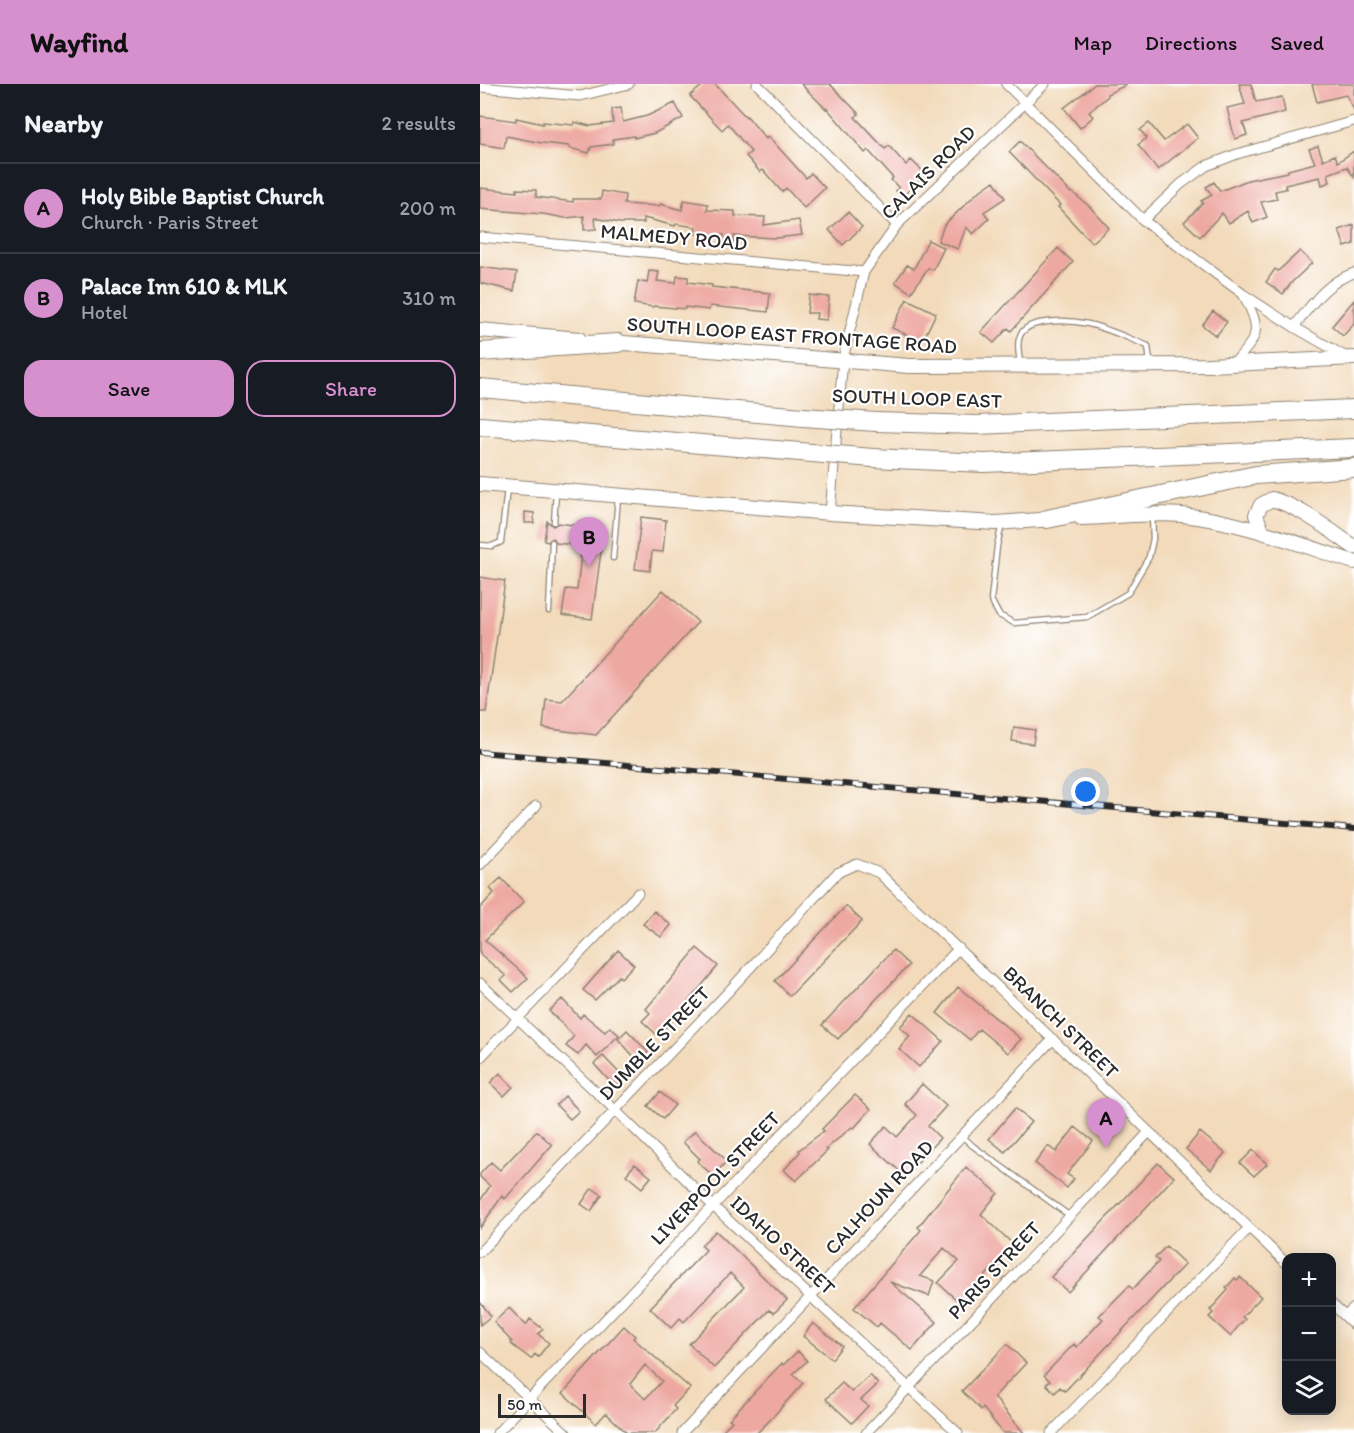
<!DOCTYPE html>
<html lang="en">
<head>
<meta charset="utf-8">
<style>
  :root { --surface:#171b24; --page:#20242c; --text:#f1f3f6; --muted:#9ea1a6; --line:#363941; --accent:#d690ce }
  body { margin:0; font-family:Itim,sans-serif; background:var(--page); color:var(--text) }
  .controls { position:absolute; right:18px; bottom:18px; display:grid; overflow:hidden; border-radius:12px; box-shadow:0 3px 15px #0003 }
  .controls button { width:54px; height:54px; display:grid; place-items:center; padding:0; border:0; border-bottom:2px solid var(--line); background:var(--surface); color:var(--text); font:30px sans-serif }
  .scale { position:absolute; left:18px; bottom:15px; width:88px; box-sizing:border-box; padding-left:6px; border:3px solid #2b2b2b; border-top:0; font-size:16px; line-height:21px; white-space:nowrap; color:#2b2b2b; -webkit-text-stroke:4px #fff; paint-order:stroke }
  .you { position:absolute; left:606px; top:708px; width:21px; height:21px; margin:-15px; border:4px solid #fff; border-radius:50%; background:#1a73e8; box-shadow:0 0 0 9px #1a73e833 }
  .badge { display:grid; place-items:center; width:39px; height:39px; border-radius:50%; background:var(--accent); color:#111; font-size:20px; font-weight:700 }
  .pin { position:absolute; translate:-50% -50px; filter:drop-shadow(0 2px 3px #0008) }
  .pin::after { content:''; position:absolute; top:32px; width:21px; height:18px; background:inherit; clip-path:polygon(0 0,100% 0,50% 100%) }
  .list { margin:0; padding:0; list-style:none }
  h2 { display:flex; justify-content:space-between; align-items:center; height:78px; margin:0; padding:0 24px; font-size:26px }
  h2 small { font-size:20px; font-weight:400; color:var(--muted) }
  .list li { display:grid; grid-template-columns:39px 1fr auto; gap:18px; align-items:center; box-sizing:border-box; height:90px; padding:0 24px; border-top:2px solid var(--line) }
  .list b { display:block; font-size:22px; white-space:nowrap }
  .list p { margin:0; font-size:20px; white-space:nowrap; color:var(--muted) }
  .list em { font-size:20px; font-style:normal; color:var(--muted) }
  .actions { display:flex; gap:12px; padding:18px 24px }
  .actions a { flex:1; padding:14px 0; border:2px solid var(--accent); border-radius:18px; text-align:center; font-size:21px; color:var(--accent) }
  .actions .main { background:var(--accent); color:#111 }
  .icon { flex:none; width:33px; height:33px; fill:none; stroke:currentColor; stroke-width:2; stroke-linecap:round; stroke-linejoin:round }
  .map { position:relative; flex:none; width:874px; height:1349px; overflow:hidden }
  header { display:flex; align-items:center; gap:36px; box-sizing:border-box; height:84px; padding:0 30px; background:var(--accent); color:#111 }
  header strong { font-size:28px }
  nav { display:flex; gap:33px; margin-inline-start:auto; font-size:21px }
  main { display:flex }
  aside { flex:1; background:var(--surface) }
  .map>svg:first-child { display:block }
  .building { fill:#eea8a2; fill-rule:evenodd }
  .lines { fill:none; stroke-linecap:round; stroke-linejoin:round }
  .service-casing { stroke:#8e8272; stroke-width:7 }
  .minor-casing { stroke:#8e8272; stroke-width:11 }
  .secondary-casing { stroke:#8e8272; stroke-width:16 }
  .motorway-casing { stroke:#8e8272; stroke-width:20 }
  .service { stroke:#fff; stroke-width:4.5 }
  .minor { stroke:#fff; stroke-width:9 }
  .secondary { stroke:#fff; stroke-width:14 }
  .motorway { stroke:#fff; stroke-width:18 }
  .rail-casing { stroke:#2b2b2b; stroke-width:6 }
  .rail { stroke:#fff; stroke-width:4; stroke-dasharray:11; stroke-linecap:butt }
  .motorway-bridge-casing { stroke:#8e8272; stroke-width:20; stroke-linecap:butt }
  .motorway-bridge { stroke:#fff; stroke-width:18 }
  .labels { text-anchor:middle; stroke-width:4.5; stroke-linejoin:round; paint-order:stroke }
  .street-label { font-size:20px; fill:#2b2b2b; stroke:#fff }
</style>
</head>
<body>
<header>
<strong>Wayfind</strong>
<nav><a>Map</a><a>Directions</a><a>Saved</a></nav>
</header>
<main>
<aside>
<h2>Nearby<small>2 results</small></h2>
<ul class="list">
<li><span class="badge">A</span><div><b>Holy Bible Baptist Church</b><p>Church · Paris Street</p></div><em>200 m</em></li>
<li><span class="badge">B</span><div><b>Palace Inn 610 &amp; MLK</b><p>Hotel</p></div><em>310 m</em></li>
</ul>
<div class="actions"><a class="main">Save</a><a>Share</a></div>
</aside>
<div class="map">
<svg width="874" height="1349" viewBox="0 0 874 1349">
  <rect width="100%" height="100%" fill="#fff"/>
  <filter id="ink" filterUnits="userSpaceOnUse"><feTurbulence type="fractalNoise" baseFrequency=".0167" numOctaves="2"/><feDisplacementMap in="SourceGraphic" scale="12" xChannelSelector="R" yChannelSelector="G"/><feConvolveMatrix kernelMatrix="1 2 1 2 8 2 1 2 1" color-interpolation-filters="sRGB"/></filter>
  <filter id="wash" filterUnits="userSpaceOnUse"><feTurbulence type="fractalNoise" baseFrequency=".008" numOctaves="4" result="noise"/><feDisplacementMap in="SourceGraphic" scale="24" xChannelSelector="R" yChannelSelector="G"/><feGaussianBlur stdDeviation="1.35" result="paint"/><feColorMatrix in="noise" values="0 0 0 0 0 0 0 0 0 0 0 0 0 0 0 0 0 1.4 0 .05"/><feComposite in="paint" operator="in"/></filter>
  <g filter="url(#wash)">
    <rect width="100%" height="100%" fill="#f2daba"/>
    <g id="blocks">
      <path class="building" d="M224,0H235L266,33L267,32L286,55L288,52L326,94L331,89L345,104L324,124L306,104L302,108L283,86L280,88L266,72L271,68L248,40L242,46L210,12Z
        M321,0H350L379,30L375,33L405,65L409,62L426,81L431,76L446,90L422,113L416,107L419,104L411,96L413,94L388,66L385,69L347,24L346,25Z
        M615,0H648L627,10L628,12L609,28L613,33L600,44L584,24Z
        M759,0H771L776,18L802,13L805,28L763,39L767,51L755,55L747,24L765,20Z
        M832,0H874V26L866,11L837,18Z
        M195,19L203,34L175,49L154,54V52L133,55V60L111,63L109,69L89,64V62L62,59L26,52L24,64L0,60V32L36,37V34L63,40V38L94,41V38L110,42L133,39L132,25L141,24L143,38L167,32Z
        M669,39L684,57L707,40L718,54L678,86L658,61L667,54L660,46Z
        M540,57L591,109L592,108L610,123L629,144L612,159L578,123L580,121L529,68Z
        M838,62L843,76L855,71L858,78L874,67V93L867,83L848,90L850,98L842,101L840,93L805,101L806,105L795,107L797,115L781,118L787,133L773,139L768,127L749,139L742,129L720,153L704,138L723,119L721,117L732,111L726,103L734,98L740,107L768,96L808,88V86L835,79L829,65Z
        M514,97L525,114L504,128L509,135L493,150L486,143L478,165L458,157L464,141L497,109Z
        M0,104L37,108V105L56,106V113L93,118V115H121L122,107L145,111L144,120L179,122L180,120L202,126L204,116L228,120L227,126L255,127V132L285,133L284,141L319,136L322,151L296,154L254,152V158L243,157L244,151L215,150L216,143L196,140L195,142L164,134V139H140L115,134L116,145L104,146V132L85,134L63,130L0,125Z
        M368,128L382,143L363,161L349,146Z
        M874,141V160L865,163L859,146Z
        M448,156L464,164L453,186L448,184L431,209L415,198L427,181L434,185Z
        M578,164L593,178L531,247L528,244L514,259L501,248Z
        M820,167L832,179L812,198L803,210L786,198L795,185L798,187Z
        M0,183L37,188L34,207L0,199Z
        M169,187L179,188L177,197L196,199L197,192L208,193V198L232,201V203L290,209L288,228L230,222L229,226L205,223V225L174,222L173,223L154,220L158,197L167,199Z
        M329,211L349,213L347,236L336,235L337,229H327Z
        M427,215L456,229L442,258L412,244Z
        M874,216V240L863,252L852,242Z
        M733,227L747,238L736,252L722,241Z
        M45,428L54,429V439H45Z
        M161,433L186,436L183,468L172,467L170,487L155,485Z
        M67,437L73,442L78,439L124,445L112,535L82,531L86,505L97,506L102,462L76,459L73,454L68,458L64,457Z
        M0,493L25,497L6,628H0Z
        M183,506L218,538L116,651L63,644L66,615L82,617Z
        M534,643L555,646L553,660L532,657Z
        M21,794L44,818L5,856L48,894L33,908L21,896L26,892L0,870V824L14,809L10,804Z
        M366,822L382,837L310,912L295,897Z
        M174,827L191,841L181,853L163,840Z
        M217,864L238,882L187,943L186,942L177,951L162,937L170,929L166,925Z
        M138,866L154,881L141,894L139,892L115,916L103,906Z
        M413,866L429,881L358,955L342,941Z
        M478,903L541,955L528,969L499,945L490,956L457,929Z
        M82,915L100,934L103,930L125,948L130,943L139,951L117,973L106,961L98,971L86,962L94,952L69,927Z
        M432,929L463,957L439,983L419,965L430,952L420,943Z
        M147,946L168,968L158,977L138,955Z
        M123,972L144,994L135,1003L114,980Z
        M20,989L33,1003L24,1012L10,999Z
        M442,1000L466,1022L448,1042L460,1054L425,1092L390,1060L406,1042L417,1053L437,1031L425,1020Z
        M180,1008L195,1021L183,1035L168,1022Z
        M375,1011L391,1025L374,1044L372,1043L346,1065L348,1066L316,1097L304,1086L320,1068L319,1066L344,1047L342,1045Z
        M85,1012L99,1027L90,1035L76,1021Z
        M535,1024L551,1038L525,1068L509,1055Z
        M595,1043L613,1057L587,1090L594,1095L587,1104L555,1079L568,1062L576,1068Z
        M57,1047L72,1061L25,1115L22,1112L0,1144V1117L10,1102L0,1093V1090L11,1078L20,1086Z
        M215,1047L247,1077L233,1092L217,1077L220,1075L203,1058Z
        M720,1048L745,1069L731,1086L706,1065Z
        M773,1066L787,1080L774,1092L760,1079Z
        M678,1079L694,1093L588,1208L571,1193Z
        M155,1080L171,1093L162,1104L146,1091Z
        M486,1083L518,1109L501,1130L534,1161L480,1219L458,1199L479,1177L464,1164L440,1192L454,1197L449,1212L410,1198L457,1238L432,1266L400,1239L397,1243L374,1224L441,1146L438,1143Z
        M112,1104L122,1111L111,1127L101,1120Z
        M236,1147L307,1216L294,1229L289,1226L234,1284L209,1260L264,1203L250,1189L204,1238L200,1234L191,1244L170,1224L226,1166L221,1161Z
        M686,1162L705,1180L585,1307L580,1303L575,1309L566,1300L570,1297L564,1291L594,1260L597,1263L623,1235L619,1232L649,1202L653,1205L679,1177L675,1174Z
        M760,1193L781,1213L762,1233L765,1235L750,1252L729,1233L733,1229L730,1226L748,1206L746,1204L755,1194L757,1196Z
        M0,1218L11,1232L0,1241Z
        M29,1224L46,1241L50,1235L63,1245L58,1250L69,1259L58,1273L55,1270L51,1275L31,1260L32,1258L14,1238Z
        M333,1239L362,1262L352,1275L323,1252Z
        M144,1242L155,1252L153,1254L210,1304L193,1322L196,1325L175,1349H147L126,1329L116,1340L83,1309ZM165,1281L182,1297L165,1315L150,1300Z
        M527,1260L546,1279L514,1313L544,1349H523L503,1324L501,1326L482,1307Z
        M318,1267L327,1277L313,1290L323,1299L290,1336L277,1349H240L252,1337L249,1335L302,1279L303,1281Z
        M390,1291L398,1300L381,1316L388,1322L372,1339L346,1315L362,1299L372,1308Z"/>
    </g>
  </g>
  <g filter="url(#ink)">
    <use href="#blocks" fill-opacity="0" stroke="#8e8272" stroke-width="1.5"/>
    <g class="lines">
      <g class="service-casing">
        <path id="service" d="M540,279C539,271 537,262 539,255C541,245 550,241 560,239C602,231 630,247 668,262L670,278
          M74,438L76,409
          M522,440L517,462L511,516L519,531L534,539L607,533L648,509L669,473L673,455L672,431
          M0,461L12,462L21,458L27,405
          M133,474L138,414
          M69,527L72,458
          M482,1052L493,1062L590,1132"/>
      </g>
      <g class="minor-casing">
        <path id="minor" d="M277,0L417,141
          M526,0L663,136L763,210L814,243L868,274
          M0,3L100,12L149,0
          M663,136L701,100L726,82L757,70L874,37
          M0,153L384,188
          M814,243C831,221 846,198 874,189
          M754,279C779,251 782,247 764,212
          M350,429L363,275L384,188L417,141L565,0
          M0,781L56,722
          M0,899L135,1026L233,1122L478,1349
          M0,974L158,809
          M0,1168L248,908L357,789L377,780L399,789L806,1179
          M852,1220L874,1241
          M865,1232L874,1224
          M0,1268L86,1349
          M17,1349L479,864
          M202,1349L573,955
          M386,1349L669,1048
          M571,1349L769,1144"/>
      </g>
      <g class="secondary-casing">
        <path id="secondary" d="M0,246L99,255
          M131,258L429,282L729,281L874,274
          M0,400L350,429L515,439L576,435
          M601,434C633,433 670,428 702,431C761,437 818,460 874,478
          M782,447L776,431L781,421L792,415C822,424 848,445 874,463"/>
      </g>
      <g class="motorway-casing">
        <path id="motorway" d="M0,268L138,259
          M0,304L323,333
          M396,338L496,341L874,325
          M0,342L320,368
          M393,374L504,379L874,364
          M567,435L776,391L874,384"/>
      </g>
      <use href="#service" class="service"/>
      <use href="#minor" class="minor"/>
      <use href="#secondary" class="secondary"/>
      <use href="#motorway" class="motorway"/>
      <g class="rail-casing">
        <path id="rail" d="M0,668L874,745"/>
      </g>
      <use href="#rail" class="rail"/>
      <g class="motorway-bridge-casing">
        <path id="motorway-bridge" d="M323,333L396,338
          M320,368L393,374"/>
      </g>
      <use href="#motorway-bridge" class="motorway-bridge"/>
    </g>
  </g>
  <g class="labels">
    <g class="street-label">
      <text transform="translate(448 88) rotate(-45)" y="7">CALAIS ROAD</text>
      <text transform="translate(194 153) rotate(5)" y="7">MALMEDY ROAD</text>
      <text transform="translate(312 251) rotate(4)" y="7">SOUTH LOOP EAST FRONTAGE ROAD</text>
      <text transform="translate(437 314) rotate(2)" y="7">SOUTH LOOP EAST</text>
      <text transform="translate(581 938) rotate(44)" y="7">BRANCH STREET</text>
      <text transform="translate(174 959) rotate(-46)" y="7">DUMBLE STREET</text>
      <text transform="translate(235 1094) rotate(-46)" y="7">LIVERPOOL STREET</text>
      <text transform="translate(399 1113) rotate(-47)" y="7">CALHOUN ROAD</text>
      <text transform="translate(303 1161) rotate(43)" y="7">IDAHO STREET</text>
      <text transform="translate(514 1186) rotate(-47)" y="7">PARIS STREET</text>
    </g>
  </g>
</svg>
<div class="controls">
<button>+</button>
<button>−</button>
<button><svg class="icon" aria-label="layers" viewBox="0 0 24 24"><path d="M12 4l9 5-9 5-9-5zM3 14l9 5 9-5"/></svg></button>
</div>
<div class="scale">50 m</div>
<div class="you"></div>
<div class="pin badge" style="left:626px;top:1064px">A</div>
<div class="pin badge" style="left:109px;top:483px">B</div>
</div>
</main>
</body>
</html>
